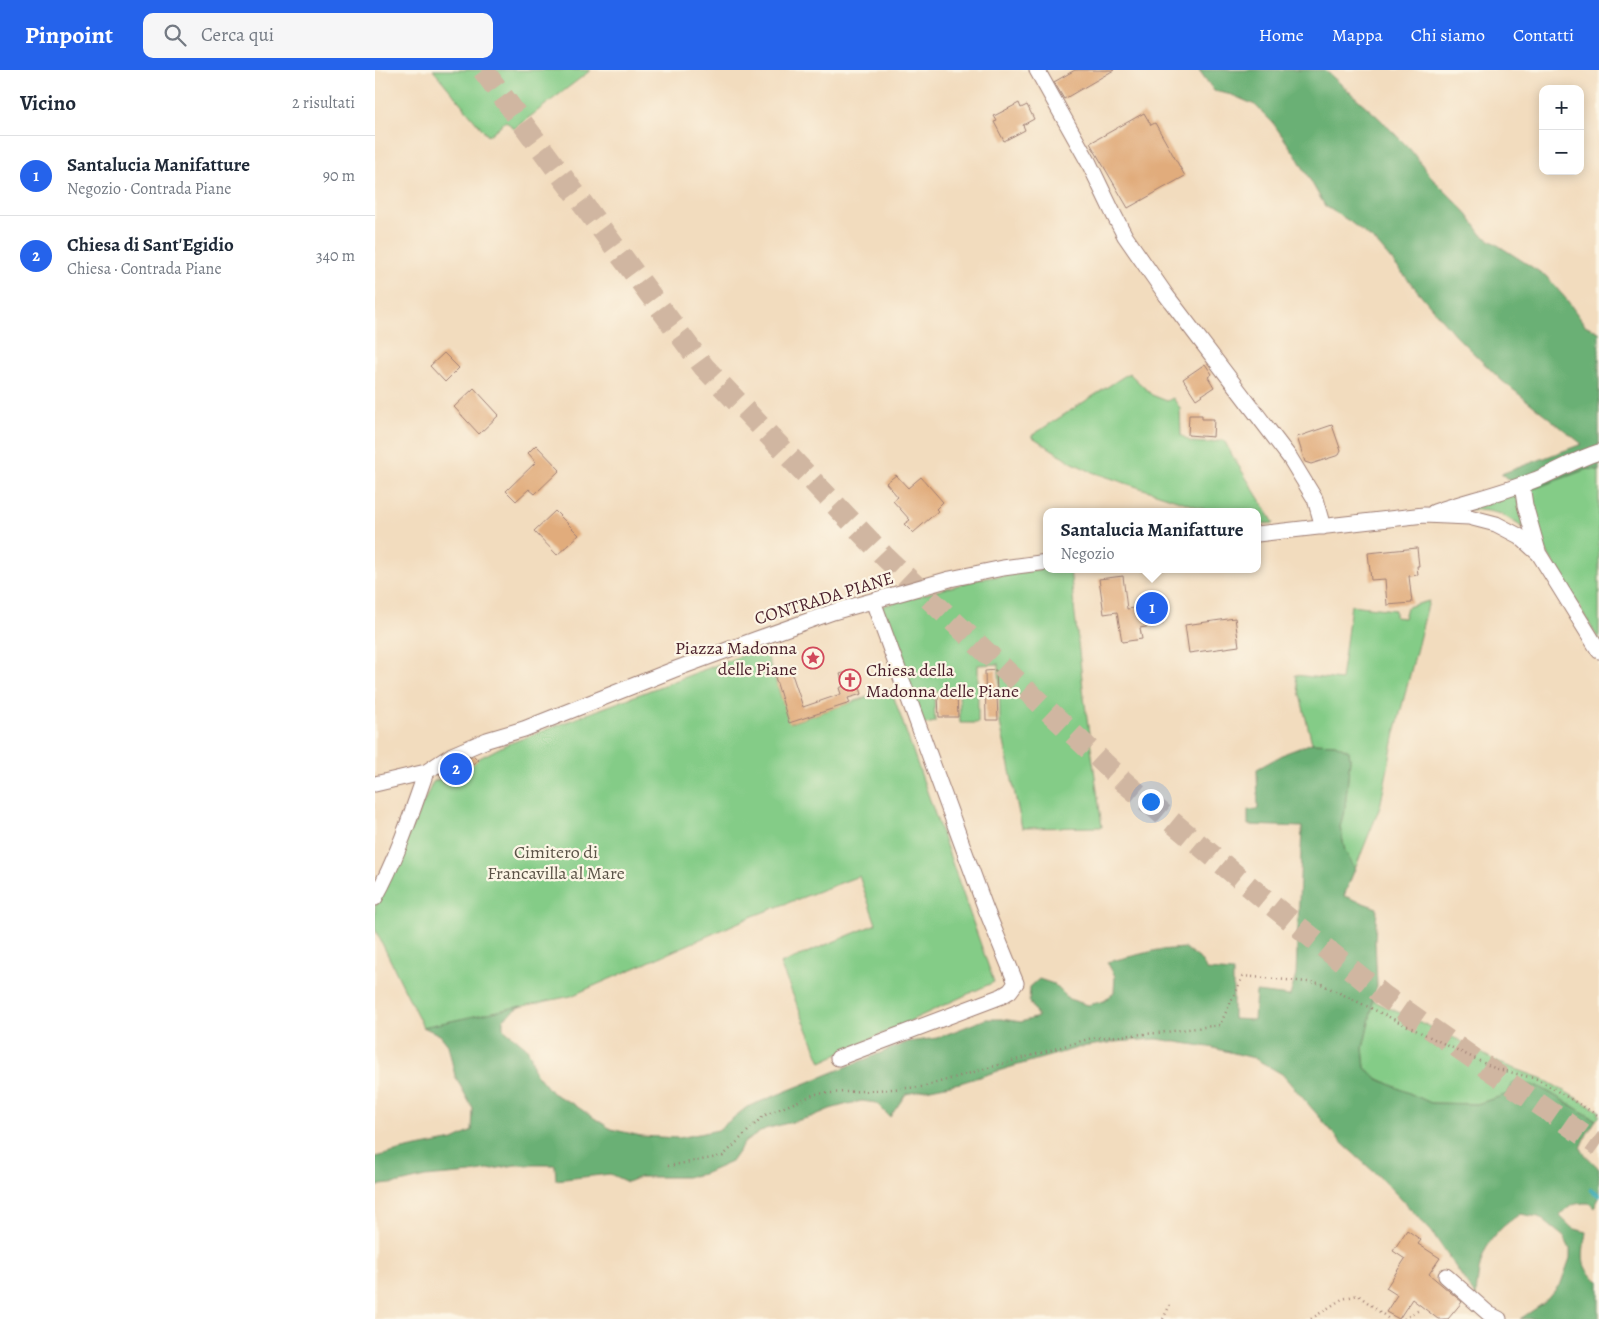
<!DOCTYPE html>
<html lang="it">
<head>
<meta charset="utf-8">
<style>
  :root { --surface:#fff; --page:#f6f6f7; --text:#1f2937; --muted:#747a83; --line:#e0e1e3; --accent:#2563eb }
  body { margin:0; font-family:Alegreya,serif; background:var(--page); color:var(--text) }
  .controls { position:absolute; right:15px; top:15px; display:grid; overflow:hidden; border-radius:10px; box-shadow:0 2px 12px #0003 }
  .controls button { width:45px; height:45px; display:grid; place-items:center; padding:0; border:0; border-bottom:1px solid var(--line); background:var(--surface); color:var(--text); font:25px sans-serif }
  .you { position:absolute; left:775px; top:731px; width:18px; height:18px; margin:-12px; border:4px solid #fff; border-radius:50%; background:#1a73e8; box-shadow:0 0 0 8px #1a73e833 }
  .badge { display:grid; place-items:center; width:32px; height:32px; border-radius:50%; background:var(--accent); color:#fff; font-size:16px; font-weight:700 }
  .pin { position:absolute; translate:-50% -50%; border:2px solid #fff; box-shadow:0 1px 5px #0006 }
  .popup { position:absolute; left:668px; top:438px; width:218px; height:65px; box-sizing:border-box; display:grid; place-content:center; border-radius:10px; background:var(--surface); filter:drop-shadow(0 1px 4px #0005); font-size:16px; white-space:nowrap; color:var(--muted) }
  .popup b { font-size:19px; color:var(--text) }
  .popup::after { content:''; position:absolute; left:50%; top:100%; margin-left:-10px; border:10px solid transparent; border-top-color:var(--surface) }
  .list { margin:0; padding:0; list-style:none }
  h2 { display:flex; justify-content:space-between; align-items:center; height:65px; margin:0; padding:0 20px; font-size:21px }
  h2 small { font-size:16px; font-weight:400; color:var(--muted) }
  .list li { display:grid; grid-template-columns:32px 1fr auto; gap:15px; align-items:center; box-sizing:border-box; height:80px; padding:0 20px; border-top:1px solid var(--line) }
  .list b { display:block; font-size:19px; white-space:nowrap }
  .list p { margin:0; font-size:16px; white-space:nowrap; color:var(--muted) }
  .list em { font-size:16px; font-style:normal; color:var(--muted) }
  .icon { flex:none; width:28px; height:28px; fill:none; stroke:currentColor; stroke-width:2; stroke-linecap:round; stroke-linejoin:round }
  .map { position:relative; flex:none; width:1224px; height:1249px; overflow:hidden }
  header { display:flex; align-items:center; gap:30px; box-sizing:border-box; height:70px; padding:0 25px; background:var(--accent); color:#fff }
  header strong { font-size:24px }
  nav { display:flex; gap:28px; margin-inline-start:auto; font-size:18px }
  .search { width:350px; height:45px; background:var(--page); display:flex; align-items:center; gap:12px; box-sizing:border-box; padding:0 18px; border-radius:10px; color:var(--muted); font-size:19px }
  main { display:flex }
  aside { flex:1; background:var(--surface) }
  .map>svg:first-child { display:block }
  .green { fill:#84cc87; stroke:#677659 }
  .forest { fill:#6bb074; stroke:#5a6850 }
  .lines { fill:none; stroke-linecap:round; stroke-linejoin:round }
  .stream { stroke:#39aab6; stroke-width:4.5 }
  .building { fill:#e1ac7b }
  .highway-tunnel { stroke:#d0b6a1; stroke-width:22; stroke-dasharray:22 11; stroke-linecap:butt }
  .minor-casing { stroke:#9e7e74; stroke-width:17 }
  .path { stroke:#9e7e74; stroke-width:2.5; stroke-dasharray:1 4; stroke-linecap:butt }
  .minor { stroke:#fff; stroke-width:15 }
  .labels { text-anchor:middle; stroke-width:4.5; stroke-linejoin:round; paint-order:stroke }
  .street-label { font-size:18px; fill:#4a1f2b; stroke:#fcf5e5 }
  .poi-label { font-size:18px; fill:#4a1f2b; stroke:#fcf5e5; text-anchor:end }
  .park-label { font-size:18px; fill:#5b5347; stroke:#fcf5e5 }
</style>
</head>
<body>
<header>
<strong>Pinpoint</strong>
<div class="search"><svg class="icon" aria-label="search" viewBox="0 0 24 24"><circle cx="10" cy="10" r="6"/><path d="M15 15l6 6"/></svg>Cerca qui</div>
<nav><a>Home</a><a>Mappa</a><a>Chi siamo</a><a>Contatti</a></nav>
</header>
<main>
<aside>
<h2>Vicino<small>2 risultati</small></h2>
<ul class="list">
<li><span class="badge">1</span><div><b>Santalucia Manifatture</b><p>Negozio · Contrada Piane</p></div><em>90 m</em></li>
<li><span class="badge">2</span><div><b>Chiesa di Sant'Egidio</b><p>Chiesa · Contrada Piane</p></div><em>340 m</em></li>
</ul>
</aside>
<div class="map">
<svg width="1224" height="1249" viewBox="0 0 1224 1249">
  <rect width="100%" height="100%" fill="#fcf5e5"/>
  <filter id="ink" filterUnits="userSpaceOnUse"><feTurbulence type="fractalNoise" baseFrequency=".02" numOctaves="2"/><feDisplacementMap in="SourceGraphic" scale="10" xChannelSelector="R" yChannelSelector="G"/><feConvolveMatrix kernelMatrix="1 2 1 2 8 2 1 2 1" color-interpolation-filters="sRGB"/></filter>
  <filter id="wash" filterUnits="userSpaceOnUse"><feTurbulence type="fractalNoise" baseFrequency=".0096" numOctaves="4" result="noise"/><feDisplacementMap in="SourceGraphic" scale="20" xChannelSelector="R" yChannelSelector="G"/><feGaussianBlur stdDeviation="1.12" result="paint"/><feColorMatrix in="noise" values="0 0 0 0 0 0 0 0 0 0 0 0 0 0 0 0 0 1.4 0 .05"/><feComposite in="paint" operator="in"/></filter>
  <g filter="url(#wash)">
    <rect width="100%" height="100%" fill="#f2dcbe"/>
    <path class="green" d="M58,0H216L139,59L131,51L113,66Z
      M754,303L777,325L792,331L798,328L805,338L806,365L816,372L832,373L849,370L857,385L899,453L882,454V442H838L717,402L698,393L656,366Z
      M1212,399L1224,400V570L1169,477L1159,445L1155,420Z
      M1141,421L1149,458L1126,444L1113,441L1093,439Z
      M672,498V499H695L709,627L727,757L647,758L625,653L624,594L603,595V653H585L584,621L559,622L560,652L547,655L504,537L605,509Z
      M1054,531L1020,663L1005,737L980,799L970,781L965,757L970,737L975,689L974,681L960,674L937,673L920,605L966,610L976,535L1020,540V547L1029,548L1032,537Z
      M389,577L415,653L516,619L619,912L446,992L405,894L501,854L484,806L378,846L196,926L48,957L0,859V837L58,712L128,676Z
      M997,930L1084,970L1122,992L1168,1009L1224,1041V1047L1221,1050L1165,1017L1133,1024L1102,1034L1056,1033L1003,1009L990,998L988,978L997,939Z"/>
    <path class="forest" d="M824,0H950L1004,48L1034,78L1058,109L1089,140L1107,165L1171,206L1192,230L1210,255L1224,262V400L1212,399L1155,420L1140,413L1126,404L1207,374L1126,310L1080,265L1001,172L974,151L950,136L922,87L898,53L880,35L857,25L839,21Z
      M937,673L960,674L974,681L975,689L970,737L965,757L970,781L980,799L969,826L1002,838L1000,870L1002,916L997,930V939L988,978L990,998L1003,1009L1056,1033L1102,1034L1133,1024L1138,1012L1165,1017L1221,1050L1212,1064L1206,1078C1209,1086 1218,1091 1224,1099V1128L1219,1138L1214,1133C1198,1133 1195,1135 1185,1146L1197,1158L1211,1162C1208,1183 1203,1199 1224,1211V1249H1145L1169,1233L1186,1213L1195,1188V1179L1189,1167L1164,1147L1145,1144C1110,1167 1104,1186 1101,1227L1057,1162L1009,1111L967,1073L907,1004L879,988L834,977L782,969L740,972L706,977L633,998L585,1013L531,1024L515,1047L501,1033L487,1031L473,1034L455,1039L436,1047L390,1059L370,1072L356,1092L329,1104L311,1107H265L252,1112L235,1104L181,1110L180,1095H140L96,1103L50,1107L25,1113L6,1115L0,1118V1087L32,1079L78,1070L97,1061L98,1039L80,1006L73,975L65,965L48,957L146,936L128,949V958L151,977L156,986L159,1001L177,1023L198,1034L236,1059L266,1066L304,1068L343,1060L372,1037L533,972L562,968L611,949H627L646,952L663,947L654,930L655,917L664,909L679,914L694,929L713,935L729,931L739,923L740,906L732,892L783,880L810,878L824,888L832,900L858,902V949L879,950L881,922L915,926L921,905L927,757L873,755V740L883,739L882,699L911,683Z"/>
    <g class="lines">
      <path class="stream" d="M1216,1120L1224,1125"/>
    </g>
    <g id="blocks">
      <path class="building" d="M700,0H739L689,29L679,12Z
        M644,33L646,38L652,35L659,49L648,55L650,60L629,71L619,52L622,51L619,46Z
        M769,43L776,55L780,53L810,106L753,138L715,73Z
        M69,283L84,298L70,312L55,296Z
        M830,294L837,304L833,307L839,317L821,329L808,309Z
        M99,318L124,345L104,364L79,337Z
        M814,345H827V349H839L838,367L813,365Z
        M957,355L966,381L964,385L936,394L930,392L922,367Z
        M161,375L185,400L160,424L154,419L141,431L131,421L161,392L153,383Z
        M521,405L533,418L546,407L568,432L561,439L563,441L538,463L529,454L535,450L518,431L523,427L511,413Z
        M180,441L204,465L182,485L159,461Z
        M1042,478L1044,496H1042L1043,505L1034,506L1037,533L1012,535L1010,509L996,510L993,483Z
        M748,506L752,539L784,534L788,554L765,558L767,569L747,572L742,542L729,544L724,509Z
        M860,548L864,576L814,583L810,555Z
        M479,600L487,624L473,628L475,633L414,653L400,607L416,601L428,637L466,624L464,618L469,616L465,604Z
        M621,600L623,650H611L610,601Z
        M582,624L583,647H564L563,625Z
        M99,686L103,690L72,714L64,704L81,693Z
        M1032,1160L1046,1170L1043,1174L1065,1188L1054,1204L1087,1232L1073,1249H1063L1037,1229L1024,1249L1011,1242L1022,1225L1011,1218L1030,1189L1018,1181Z"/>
    </g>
  </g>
  <g filter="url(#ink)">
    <use href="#blocks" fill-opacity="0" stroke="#9e7e74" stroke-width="1"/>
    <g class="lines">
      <path class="highway-tunnel" d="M108,0L329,297L510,487L749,712L893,832L1009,926L1224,1076"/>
      <g class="minor-casing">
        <path id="minor" d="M662,0L714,93L739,145L750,166L791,225L915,388L940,429L948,457
          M1147,415L1150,435L1163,481
          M1059,442C1095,430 1132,422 1167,407C1186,399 1204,388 1224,382
          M882,464L1049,445L1094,447L1121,454L1144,466L1164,484L1224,581
          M0,714L51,702L77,685L112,670L149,659L298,600L382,569L458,542L575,509L628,498L672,492
          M0,828C22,788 36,745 51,702
          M463,988L627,926L635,921L641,913L610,837L498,531
          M1071,1206L1114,1244L1124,1249"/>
      </g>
      <path class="path" d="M293,1096L348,1086L388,1046L440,1024L547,1017L717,968L782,963L845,955L868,906L944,913L1119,998L1162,1009L1224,1046
        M788,1249L795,1235
        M936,1249L967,1229L983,1225L1014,1249
        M1029,1249L1046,1239"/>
      <use href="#minor" class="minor"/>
    </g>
  </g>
  <defs>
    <g id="sight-ring" transform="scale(1.125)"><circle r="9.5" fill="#fcf5e5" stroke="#d1495b" stroke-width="1.5"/><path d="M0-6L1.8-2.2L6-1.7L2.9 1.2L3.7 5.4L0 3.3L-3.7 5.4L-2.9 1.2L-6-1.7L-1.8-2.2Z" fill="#d1495b"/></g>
    <g id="church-ring" transform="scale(1.125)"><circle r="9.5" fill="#fcf5e5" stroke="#d1495b" stroke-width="1.5"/><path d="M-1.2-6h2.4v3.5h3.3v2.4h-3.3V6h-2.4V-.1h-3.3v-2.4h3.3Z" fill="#d1495b"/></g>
  </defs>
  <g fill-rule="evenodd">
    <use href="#sight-ring" x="438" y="588"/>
    <use href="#church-ring" x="475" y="610"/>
  </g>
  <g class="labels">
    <g class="street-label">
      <text transform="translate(449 528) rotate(-17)" y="6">CONTRADA PIANE</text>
    </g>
    <g class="poi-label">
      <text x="422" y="584">Piazza Madonna<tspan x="422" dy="21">delle Piane</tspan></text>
      <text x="491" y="606" text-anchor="start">Chiesa della<tspan x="491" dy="21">Madonna delle Piane</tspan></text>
    </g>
    <g class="park-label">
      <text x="181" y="788">Cimitero di<tspan x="181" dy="21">Francavilla al Mare</tspan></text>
    </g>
  </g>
</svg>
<div class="controls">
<button>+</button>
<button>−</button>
</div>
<div class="you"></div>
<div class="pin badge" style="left:777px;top:538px">1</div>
<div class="popup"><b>Santalucia Manifatture</b>Negozio</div>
<div class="pin badge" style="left:81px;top:699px">2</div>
</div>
</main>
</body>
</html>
